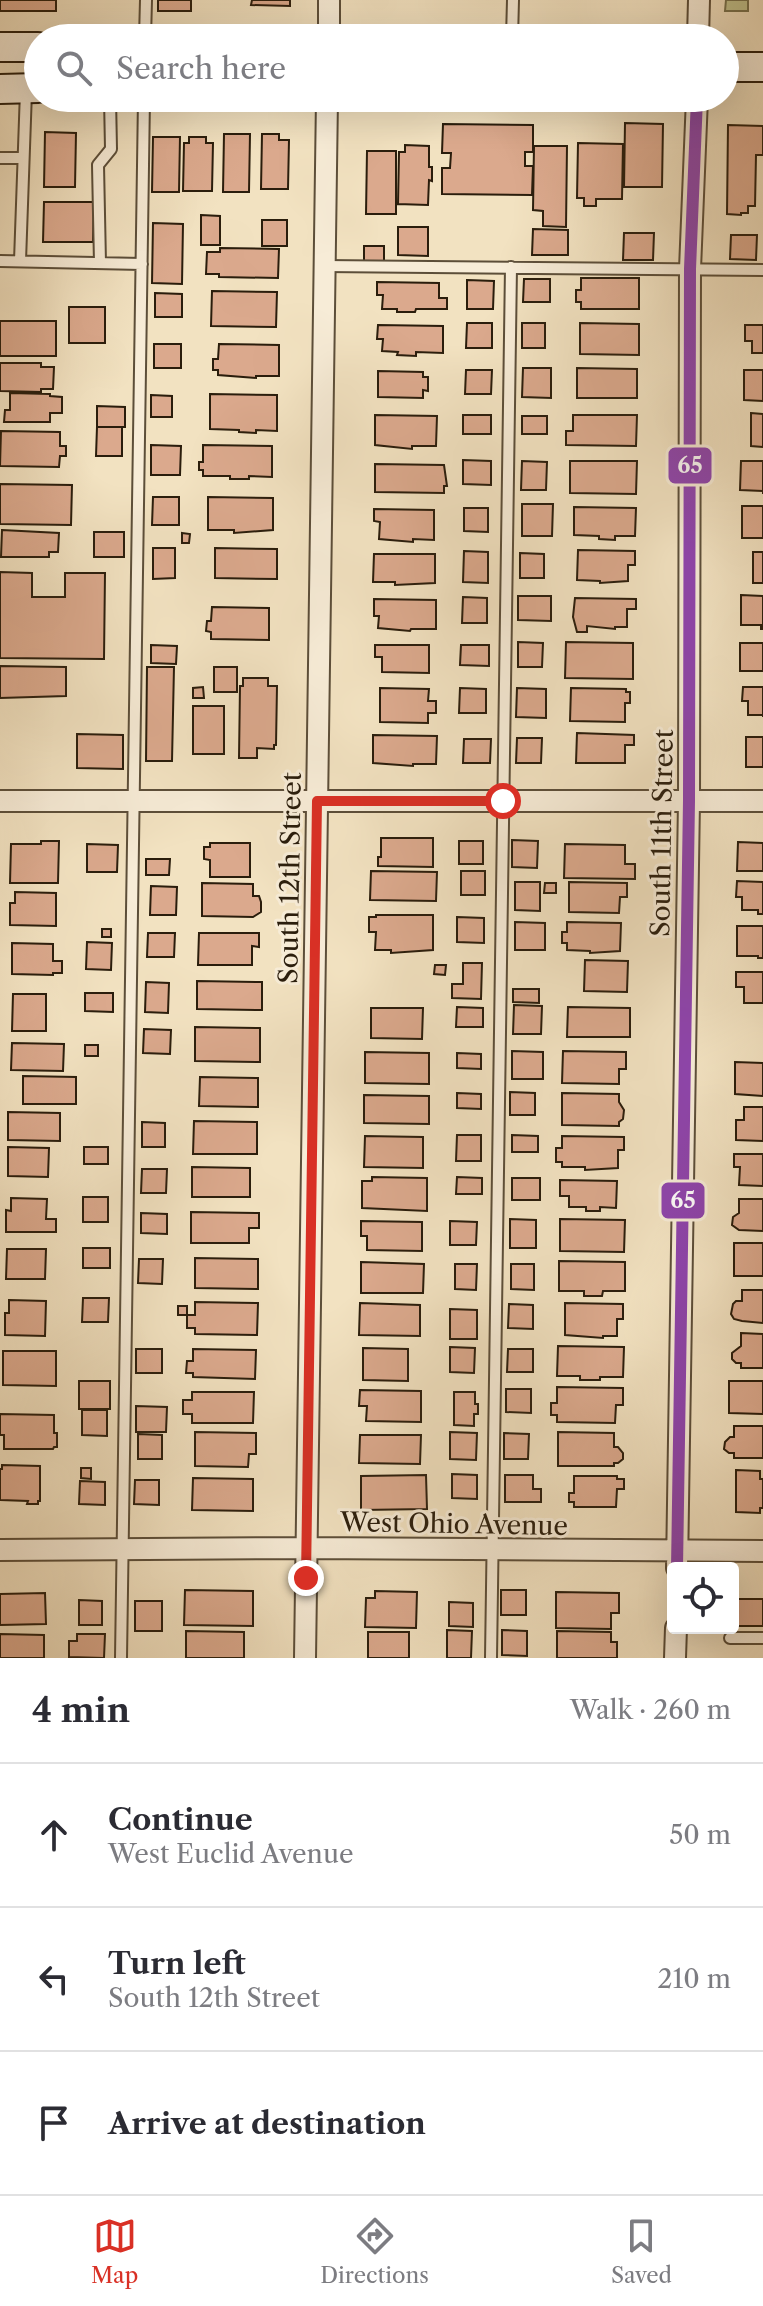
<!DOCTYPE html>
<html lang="en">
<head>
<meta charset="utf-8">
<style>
  :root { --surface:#fff; --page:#f2f2f3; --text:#2b2b33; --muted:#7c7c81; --line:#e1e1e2; --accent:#d93025 }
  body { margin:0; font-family:"Libre Caslon Text",serif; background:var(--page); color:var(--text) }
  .controls { position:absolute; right:24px; bottom:24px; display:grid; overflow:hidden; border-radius:8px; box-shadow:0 8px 32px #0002 }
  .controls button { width:72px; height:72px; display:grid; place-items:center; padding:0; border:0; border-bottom:2px solid var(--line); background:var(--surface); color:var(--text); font:40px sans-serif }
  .stop { position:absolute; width:24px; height:24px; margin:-18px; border:6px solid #d93025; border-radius:50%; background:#fff }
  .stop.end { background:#d93025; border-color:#fff; box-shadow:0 2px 8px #0008 }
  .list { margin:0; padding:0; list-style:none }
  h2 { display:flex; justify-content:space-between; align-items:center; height:104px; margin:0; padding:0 32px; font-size:34px }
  h2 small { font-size:26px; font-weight:400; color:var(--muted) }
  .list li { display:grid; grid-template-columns:52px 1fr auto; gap:24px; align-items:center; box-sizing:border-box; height:144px; padding:0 32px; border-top:2px solid var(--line) }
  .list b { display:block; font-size:30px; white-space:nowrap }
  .list p { margin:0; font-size:26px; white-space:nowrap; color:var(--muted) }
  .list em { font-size:26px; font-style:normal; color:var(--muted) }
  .icon { flex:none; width:44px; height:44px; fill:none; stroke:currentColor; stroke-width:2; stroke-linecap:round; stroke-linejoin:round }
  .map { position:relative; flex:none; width:763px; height:1658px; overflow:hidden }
  .search { position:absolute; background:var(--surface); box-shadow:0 8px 32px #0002; left:24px; right:24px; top:24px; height:88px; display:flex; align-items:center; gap:20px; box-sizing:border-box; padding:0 28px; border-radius:44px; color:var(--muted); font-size:30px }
  .sheet { height:536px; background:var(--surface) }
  nav { display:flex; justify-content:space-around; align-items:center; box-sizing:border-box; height:112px; border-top:2px solid var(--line); background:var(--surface); font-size:22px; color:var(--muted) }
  nav a { display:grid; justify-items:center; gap:4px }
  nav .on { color:var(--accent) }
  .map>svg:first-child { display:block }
  .green { fill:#c0c28e; stroke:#75704d; stroke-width:2 }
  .building { fill:#dba98d; stroke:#2a1d0c; stroke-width:2 }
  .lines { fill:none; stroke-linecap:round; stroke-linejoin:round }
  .lane-casing { stroke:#5c4e39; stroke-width:14 }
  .street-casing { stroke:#5c4e39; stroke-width:24 }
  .secondary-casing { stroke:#2a1d0c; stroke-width:32 }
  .lane { stroke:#f7ecd7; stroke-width:10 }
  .street { stroke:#f7ecd7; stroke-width:20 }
  .secondary { stroke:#f7ecd7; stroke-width:28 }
  .bus-1-casing { stroke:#f7ecd7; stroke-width:18 }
  .bus-1 { stroke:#8e44ad; stroke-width:12 }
  .route { stroke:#d93025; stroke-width:10 }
  .labels { text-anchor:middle; stroke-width:6; stroke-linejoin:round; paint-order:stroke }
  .street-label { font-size:26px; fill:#2a1d0c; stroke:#f7ecd7 }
  .line-badge { stroke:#f7ecd7; stroke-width:3 }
  .badge-label { font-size:22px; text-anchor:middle; font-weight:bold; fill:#fff }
</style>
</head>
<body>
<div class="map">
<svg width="763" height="1658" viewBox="0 0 763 1658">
  <rect width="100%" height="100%" fill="#f2e2c1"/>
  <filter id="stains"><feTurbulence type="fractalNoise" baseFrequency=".0025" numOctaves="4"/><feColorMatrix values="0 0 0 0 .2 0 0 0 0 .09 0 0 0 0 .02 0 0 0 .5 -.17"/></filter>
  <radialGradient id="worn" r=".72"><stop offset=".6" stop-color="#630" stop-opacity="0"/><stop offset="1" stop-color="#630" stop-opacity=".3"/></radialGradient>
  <path class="green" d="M726,0H748V11H725Z"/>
  <path class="building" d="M0,0H56V11H0Z
    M158,0H191V11H158Z
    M252,0H290V6L251,5Z
    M625,123L663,124L662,187H624Z
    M443,124L533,125V152H525V166H533L532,195L442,194V168H450L451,153H442Z
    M728,125L763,126V155H756L755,206H748V213H741V215L727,214Z
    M45,132L76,133L75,187H44Z
    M224,134H250L249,192H223Z
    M262,134H279V140H289L288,189H261Z
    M153,137H180L179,192H152Z
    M189,137H206V143H213L212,191H183L184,143H189Z
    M578,143L623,144L622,199H596V206H584V198H577Z
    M405,145L429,146V167H432V181L429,180L428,205L398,204L399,152H405Z
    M534,146H567L566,227L543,226V211L533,210Z
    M367,151H396V214H366Z
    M44,202H94L93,242H43Z
    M201,215L220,216V245H201Z
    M262,220H287V246H262Z
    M153,223L183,224L182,284L152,283Z
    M398,227H428V256L398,255Z
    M533,229L568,230V255H532Z
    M624,233H654L653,260H623Z
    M731,235H757L756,260L730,259Z
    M364,246H384V262L364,261Z
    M220,248L279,249L278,278L219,277V274H206L207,252H220Z
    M581,278H639V309H581V302H576V290H581Z
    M524,279H550V302H523Z
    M467,280L494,281L493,309H467Z
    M377,282L439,283V298H447V309H416L415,312H397V309H382L383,295H377Z
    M212,291L277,292L276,327L211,326Z
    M155,293L182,294V317H155Z
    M69,307H105V343H69Z
    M0,321H56V356H0Z
    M467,323H492V348H466Z
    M522,323H545V348H522Z
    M580,323L639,324V355L580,354Z
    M378,325L443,326V353L416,352V356L397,355L398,352L382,351L383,339H377Z
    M745,325H763V353H752V341H745Z
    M154,344H181V368H154Z
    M219,344L279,345V376H256V378L218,375V370H213V359H218Z
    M0,363H41V367H54L53,389H41V392L0,391Z
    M523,368H551V398L522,397Z
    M577,368L637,369V398H577Z
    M466,370H492L491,394H465Z
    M744,370H763V401L744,400Z
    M378,371L423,372V377H428V391L423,390V398L378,397Z
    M10,393L50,394V396L62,397V413H50V422H4L5,410H10Z
    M210,394L277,395V431L256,430V433L239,432V430L210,429Z
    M151,395L172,396V417H151Z
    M97,406L125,407V427H97Z
    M751,413L763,414V447L751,446Z
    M375,415L437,416L436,446H412V449L375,445Z
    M463,415H491V434H463Z
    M573,415H637L636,446L566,445V431H573Z
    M522,416H547V434H522Z
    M97,427H122V456H96Z
    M1,431L60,432V446H66V456H60L59,467L0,466Z
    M151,445L181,446L180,475H151Z
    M203,445L272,446V477L249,476V479H230V476H203V470H199V462H203Z
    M463,460L491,461V485L463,484Z
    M522,461L547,462L546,490H521Z
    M570,461H637L636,494L570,493Z
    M741,461H763V494V491L740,490Z
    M375,464L444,465L447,486H444V493L375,492Z
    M0,484L72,485L71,525L0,524Z
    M153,497H179V525H152Z
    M208,497L273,498V530L234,533V530H208Z
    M522,504H553L552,536H522Z
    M742,506H763V538H742Z
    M574,507L636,508L635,536H615V540L599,539V536L574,535Z
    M464,508H488V532L464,531Z
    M374,509L434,510V540L413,539V542L379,539L380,522L374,521Z
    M2,530L59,533L58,552H49V557H1Z
    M94,532H124V557H94Z
    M182,533L190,534L189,543H182Z
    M153,548H175V578L153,579Z
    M215,548L277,549V579L215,578Z
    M578,550L635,551V565H628V581L600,583V581L577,580Z
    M464,551L488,552V583L463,582Z
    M753,552H763V583H753Z
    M520,553L544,554V578H520Z
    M374,554H435V583L395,585V582H373Z
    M0,572L32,573V597H65V573H105L104,659L0,658Z
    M741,595L763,596V629H761V625H741Z
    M518,596H551V621L518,620Z
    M463,597L487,598V623H462Z
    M575,598L636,599V609H627V627H615V629L587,626V632H577L573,617Z
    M374,599L436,600V629H411L410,631L378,628L379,616H374Z
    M212,607L269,608V640L211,639V632L206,631L207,621H211Z
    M518,642L543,643L542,667H518Z
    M566,642L633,643V679L565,678Z
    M740,643H763V671H740Z
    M151,645L177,646L176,664L151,663Z
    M375,645H429V673L382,672V657H375Z
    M461,645H489V666L460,665Z
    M0,666L66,667V696L0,698Z
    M147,667H174L172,761H146Z
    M214,667H237V692H214Z
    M243,678H268V686H277L276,745H274V749L257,748V758H239L240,686H243Z
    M203,687L204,698H193V688Z
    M743,687H763V717V715H748V701H742Z
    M380,688L429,689L428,701H436V713H428V723L380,722Z
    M460,688L486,689V713H459Z
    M517,688L546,689V718L516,717Z
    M571,688L626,689V692H630V703H625V722L570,721Z
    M193,706H224V754H193Z
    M577,733L634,735V745H625V763H576Z
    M77,734L123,735V769L77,768Z
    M373,735L437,736L436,764H413V766L373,763Z
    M746,737H763V767H746Z
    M517,738H542L541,763H516Z
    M464,739H491L490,763H463Z
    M381,838H433V867L378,866V857H381Z
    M512,840L538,841L537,868L512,867Z
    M41,841H59L58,883H10L11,844H41Z
    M459,841H483V864H459Z
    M738,842L763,843V871H737Z
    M210,843H250V877H210V860L204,859V847H210Z
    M87,844L118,845L117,872H87Z
    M565,844L625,845V864H635V879L564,878Z
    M146,859H170L169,875H146Z
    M371,871L437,872L436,901L370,900Z
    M461,871H485V895H461Z
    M737,881L763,882V914H758V910H742V897H736Z
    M515,882H540V911L515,910Z
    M569,882L627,883V897H620L619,913L569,912Z
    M202,883L253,884V896H259L261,902V912L253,917L202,916Z
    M545,883H556V893H544Z
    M151,886L177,887L176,915H150Z
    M15,892L56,893V926L10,925V903H15Z
    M376,915H433V950L391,953V950H375L376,932H369V917H376Z
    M457,917L484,918V943L457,942Z
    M515,922L545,923V950H515Z
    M567,922L621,923L620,951L590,953V951L567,950V943H562V932H567Z
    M737,926H763V958H758V956H737Z
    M102,929H111V937H102Z
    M148,933H175L174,957H147Z
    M199,933H259V947L252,946V965H198Z
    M87,942L112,943L111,970L86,969Z
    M12,943L53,944V961H62V973H53V975L12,974Z
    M585,960L628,961L627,992L584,991Z
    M463,963H482L481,999L452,998V984H463Z
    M435,965H446L445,975L434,974Z
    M736,972H763V1003H744V987H736Z
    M197,981L262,982V1010L197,1009Z
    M146,982L169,983L168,1013L145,1012Z
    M513,989H539V1003L513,1002Z
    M85,993H113V1012L85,1011Z
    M13,994H46V1031H12Z
    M514,1005L542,1006L541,1034H513Z
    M457,1007L483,1008V1027H456Z
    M568,1007L630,1008V1037H567Z
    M371,1008H423L422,1039L371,1038Z
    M195,1027L260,1028V1062L195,1061Z
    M144,1029L171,1030L170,1054L143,1053Z
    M12,1043L64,1044L63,1071L11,1070Z
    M85,1045H98V1056H85Z
    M512,1051L543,1052V1079H512Z
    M563,1051L626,1052V1069H619V1084L562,1083Z
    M365,1052L429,1053V1084L365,1083Z
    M457,1053L481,1054V1069L457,1068Z
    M735,1062L763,1063V1096L735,1094Z
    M23,1076L76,1077V1104H23Z
    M200,1077L258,1078V1107L199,1106Z
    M510,1092L535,1093V1115H510Z
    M457,1093L481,1094V1109L457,1108Z
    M562,1093L619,1094V1102L624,1110L623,1119L619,1122V1126L562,1125Z
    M364,1095L429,1096V1124L364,1123Z
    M744,1107H763V1141L736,1140V1120H744Z
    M8,1112L60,1113V1141L8,1140Z
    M194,1121L257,1122V1154H193Z
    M142,1122L165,1123V1147H142Z
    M457,1135H481V1161H456Z
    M512,1135L538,1136V1152H512Z
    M365,1136L423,1137V1168L364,1167Z
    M562,1136L624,1137V1150H618V1168L585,1170V1167H562V1162H556V1148H562Z
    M8,1147L49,1148L48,1177L8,1176Z
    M84,1147H108V1164H84Z
    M734,1154H763V1186L739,1185L740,1167H734Z
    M192,1167L250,1168V1197H192Z
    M142,1169H167L166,1193H141Z
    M372,1177L427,1178V1211L362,1208V1181H372Z
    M457,1177L482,1178V1194H456Z
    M512,1178H540V1200H512Z
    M560,1180L617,1181L616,1208L600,1207V1211H586V1207H569V1196H560Z
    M83,1197H108V1222H83Z
    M11,1198L47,1199L46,1219H56V1232H6V1210L11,1211Z
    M739,1199H763V1231L739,1230L732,1225L733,1217L739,1213Z
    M191,1212L259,1213V1228H249V1243H191Z
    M141,1213L167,1214V1234L141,1233Z
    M510,1219L536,1220V1248H510Z
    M560,1219L625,1220L624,1252L560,1251Z
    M361,1221L422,1222V1251L367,1250V1236H361Z
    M450,1221L477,1222L476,1245H450Z
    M734,1243H763V1276H734Z
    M83,1248H110V1268H83Z
    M7,1249H46L45,1279H6Z
    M195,1258L258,1259V1289L195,1288Z
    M139,1259H163L162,1284L138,1283Z
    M559,1261L625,1262V1291H603L602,1296H584V1291H559Z
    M361,1262L424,1264L423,1293H361Z
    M455,1264H477L476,1290L455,1289Z
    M511,1264H534V1290L511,1289Z
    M742,1290H763V1323L742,1321L734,1319L731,1314L733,1304L736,1301H742Z
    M83,1298H109L108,1322H82Z
    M9,1300L46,1301L45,1336L5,1335V1313H9Z
    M195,1302L258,1303L257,1335L195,1334V1328H187V1315H195Z
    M360,1303L420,1305V1336L359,1335Z
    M565,1303L623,1304V1319H617V1336H603V1338L565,1335Z
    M509,1304L533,1305V1329L508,1328Z
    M178,1306H187V1315H178Z
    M450,1309L477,1310V1339H450Z
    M741,1333L763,1334V1368H741V1363H736L732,1359V1353L741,1346Z
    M558,1346L624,1347L623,1377H600V1380H580V1376H557Z
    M450,1347L475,1348L474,1373L450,1372Z
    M363,1348L408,1349V1381L363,1380Z
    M136,1349H162V1373H136Z
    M193,1349L256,1350L255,1379L193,1377V1373H186L187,1361H193Z
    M508,1349H533V1372H507Z
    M3,1351H56V1386L3,1385Z
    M79,1381H110V1409H79Z
    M729,1381H763V1414L729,1413Z
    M557,1387L623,1388V1405H616L615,1423L557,1422V1415H551V1403H557Z
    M506,1389H531V1413L506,1412Z
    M360,1390L421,1391V1422L366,1421L367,1406H359Z
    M192,1392H254L253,1423H192V1414H183V1400H192Z
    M454,1392H475V1404H478V1414H474V1426L454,1425Z
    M136,1406L167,1407L166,1432H136Z
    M82,1410H107V1436L82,1435Z
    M0,1414L54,1415V1433H57V1447H54L53,1449H4V1435H0Z
    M734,1426H763V1458H734V1453H729L724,1449L725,1442L730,1437H734Z
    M195,1432L256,1433V1454H249L248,1467L195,1466Z
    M450,1432L477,1433L476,1460L450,1459Z
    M558,1432L614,1433V1447H618L623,1453V1459L618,1463H614V1466H558Z
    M504,1433L529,1434L528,1459H504Z
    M138,1434L162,1435V1459H138Z
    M360,1435H421L420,1464L359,1463Z
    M2,1465L40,1466V1501H38V1504H27L28,1501L0,1500V1469H2Z
    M81,1468H91V1479L81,1478Z
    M736,1470L760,1471V1479H763V1508H760V1513L736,1512Z
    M452,1474L477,1475V1499L452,1498Z
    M426,1475L427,1509L361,1510V1476Z
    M505,1475H533V1489H541V1502H505Z
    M574,1476H617V1479H624V1489H617L616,1507H574V1502H569V1493H574Z
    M193,1478L253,1479V1511L192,1510Z
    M135,1480H159V1505L134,1504Z
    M80,1481L105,1482V1505L79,1504Z
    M185,1590L253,1591V1626L184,1625Z
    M501,1590H526V1615H501Z
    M375,1591L417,1592L416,1628L365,1627L366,1598H375Z
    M556,1592L619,1593V1613H611V1629L556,1628Z
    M45,1593L46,1624L0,1625V1594Z
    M738,1599H763V1626H738Z
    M79,1600L102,1601V1625H79Z
    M135,1601H162V1631H135Z
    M449,1602L473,1603V1627L449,1626Z
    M447,1630L472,1631L471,1658H447Z
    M502,1630L527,1631V1656L502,1655Z
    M186,1631L244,1632V1658H186Z
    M557,1631L611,1632V1642H617V1658H557Z
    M368,1632H409V1658H368Z
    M0,1634L44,1635V1658H0Z
    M77,1634H105L104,1658L69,1657V1641H77Z"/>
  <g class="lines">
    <g class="lane-casing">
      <path id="lane" d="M145,38L146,0
        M512,38L513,0
        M0,158H23
        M0,261L142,264
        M20,261L26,91
        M100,263L98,165L111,149L110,98
        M324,266L763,270
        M730,1638H763
        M121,1658L144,98
        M491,1658L511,267"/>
    </g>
    <g class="street-casing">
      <path id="street" d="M329,38V0
        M698,38L699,0
        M0,801H763
        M0,1550L306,1548L763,1551
        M677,1568L689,801L690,269L697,98
        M305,1658L327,98
        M675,1658L676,1628"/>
    </g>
    <g class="secondary-casing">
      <path id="secondary" d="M0,47H38
        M725,67H763
        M0,89L38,88"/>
    </g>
    <use href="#lane" class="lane"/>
    <use href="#street" class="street"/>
    <use href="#secondary" class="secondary"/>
    <g class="bus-1-casing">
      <path id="bus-1" d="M677,1568L689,801L690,269L697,98"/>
    </g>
    <use href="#bus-1" class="bus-1"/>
  </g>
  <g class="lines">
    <path class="route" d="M306,1578L317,801H503"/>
  </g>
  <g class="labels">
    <g class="street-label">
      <text transform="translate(662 833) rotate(-89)" y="9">South 11th Street</text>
      <text transform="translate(290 878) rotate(-89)" y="9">South 12th Street</text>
      <text transform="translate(454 1524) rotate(1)" y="9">West Ohio Avenue</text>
    </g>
  </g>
  <g class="line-badge">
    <rect x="667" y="446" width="46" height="39" rx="8" fill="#8e44ad"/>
    <rect x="660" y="1181" width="46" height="39" rx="8" fill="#8e44ad"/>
  </g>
  <g class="badge-label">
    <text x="690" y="473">65</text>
    <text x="683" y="1208">65</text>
  </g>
  <rect width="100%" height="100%" filter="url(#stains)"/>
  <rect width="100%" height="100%" fill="url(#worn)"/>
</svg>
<div class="controls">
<button><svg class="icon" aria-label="locate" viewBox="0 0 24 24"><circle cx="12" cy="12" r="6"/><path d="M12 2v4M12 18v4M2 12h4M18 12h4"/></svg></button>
</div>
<div class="stop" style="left:503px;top:801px"></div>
<div class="stop end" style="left:306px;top:1578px"></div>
<div class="search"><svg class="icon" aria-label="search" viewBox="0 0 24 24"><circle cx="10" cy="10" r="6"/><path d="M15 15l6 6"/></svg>Search here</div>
</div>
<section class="sheet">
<h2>4 min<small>Walk · 260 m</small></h2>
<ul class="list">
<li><svg class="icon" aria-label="ahead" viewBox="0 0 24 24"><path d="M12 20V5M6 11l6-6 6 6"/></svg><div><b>Continue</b><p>West Euclid Avenue</p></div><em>50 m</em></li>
<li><svg class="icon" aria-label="left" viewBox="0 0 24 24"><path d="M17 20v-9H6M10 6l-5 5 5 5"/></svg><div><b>Turn left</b><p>South 12th Street</p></div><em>210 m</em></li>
<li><svg class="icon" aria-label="arrive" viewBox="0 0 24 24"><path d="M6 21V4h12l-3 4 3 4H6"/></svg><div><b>Arrive at destination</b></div></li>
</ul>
</section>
<nav>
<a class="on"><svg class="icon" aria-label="map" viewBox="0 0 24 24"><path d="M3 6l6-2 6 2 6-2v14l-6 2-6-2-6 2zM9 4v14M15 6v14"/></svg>Map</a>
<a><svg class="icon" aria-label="directions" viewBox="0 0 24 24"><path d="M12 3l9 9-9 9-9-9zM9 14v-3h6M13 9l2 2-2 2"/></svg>Directions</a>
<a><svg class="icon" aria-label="saved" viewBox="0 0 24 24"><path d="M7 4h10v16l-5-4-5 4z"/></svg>Saved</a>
</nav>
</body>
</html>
